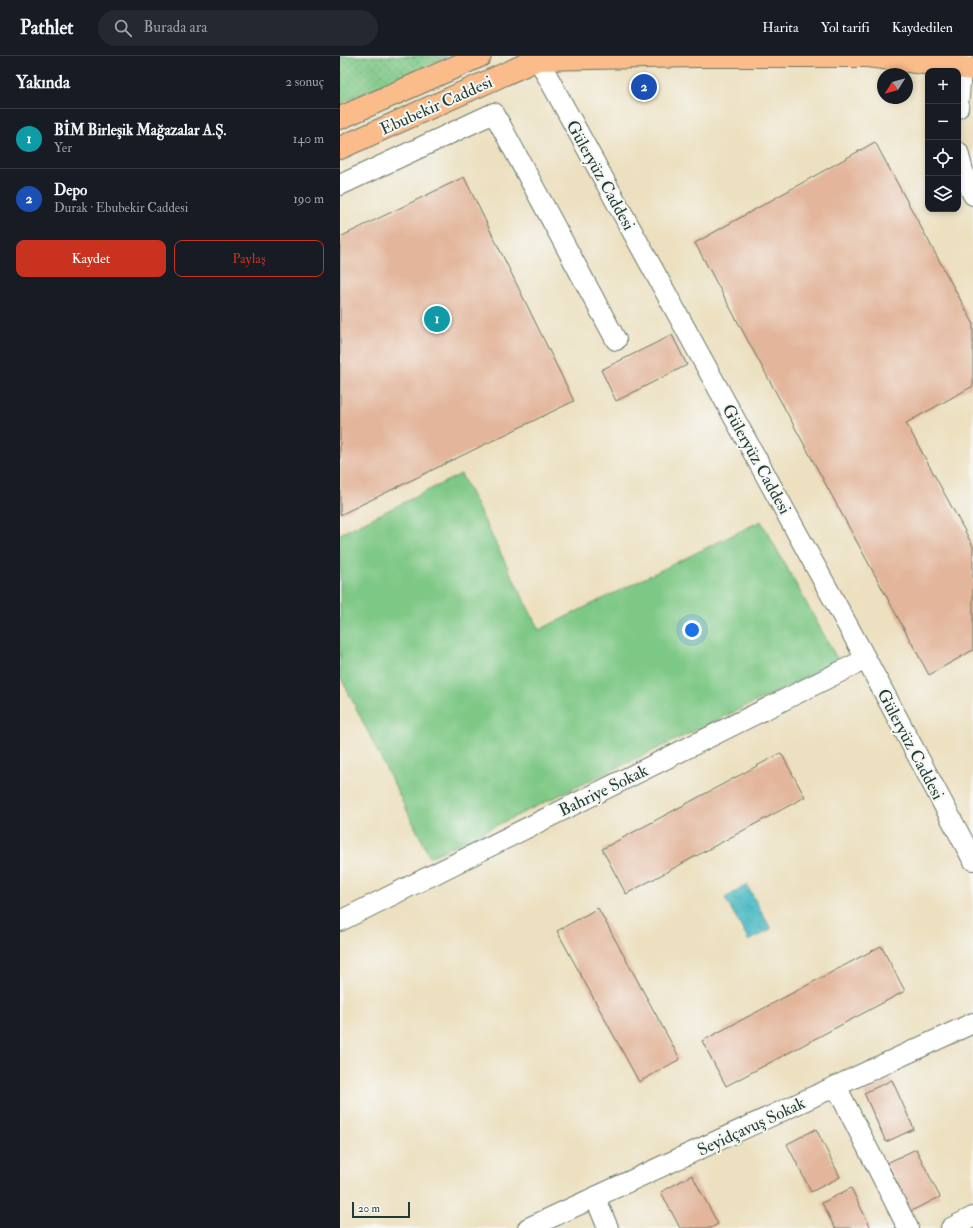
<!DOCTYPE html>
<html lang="tr">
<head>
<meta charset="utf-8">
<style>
  :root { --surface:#171b24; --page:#242831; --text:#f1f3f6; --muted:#9ea1a6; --line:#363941; --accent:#c8321e }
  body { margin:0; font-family:"IM FELL Double Pica",serif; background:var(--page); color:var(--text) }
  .controls { position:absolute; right:12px; top:12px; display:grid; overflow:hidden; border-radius:8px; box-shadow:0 2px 6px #0003 }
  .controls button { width:36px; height:36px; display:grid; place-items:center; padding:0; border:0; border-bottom:1px solid var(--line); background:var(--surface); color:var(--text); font:20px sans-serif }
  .compass { position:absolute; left:537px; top:12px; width:36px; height:36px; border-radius:50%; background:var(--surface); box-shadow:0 2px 6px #0003; rotate:233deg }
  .scale { position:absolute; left:12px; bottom:10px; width:58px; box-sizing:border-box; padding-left:4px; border:2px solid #1f3d34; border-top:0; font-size:11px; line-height:14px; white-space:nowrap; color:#1f3d34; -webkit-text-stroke:3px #f6f6f2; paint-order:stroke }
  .you { position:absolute; left:352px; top:574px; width:14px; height:14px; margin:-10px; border:3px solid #fff; border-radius:50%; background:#1a73e8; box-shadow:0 0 0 6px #1a73e833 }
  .badge { display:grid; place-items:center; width:26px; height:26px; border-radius:50%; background:var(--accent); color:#fff; font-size:13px; font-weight:700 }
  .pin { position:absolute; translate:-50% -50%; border:2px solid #fff; box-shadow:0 1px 4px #0006 }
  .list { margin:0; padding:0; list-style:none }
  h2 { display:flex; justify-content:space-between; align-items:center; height:52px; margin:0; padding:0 16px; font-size:17px }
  h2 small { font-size:13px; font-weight:400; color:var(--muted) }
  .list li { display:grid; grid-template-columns:26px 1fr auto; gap:12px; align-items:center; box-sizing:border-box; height:60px; padding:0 16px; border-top:1px solid var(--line) }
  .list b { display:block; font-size:15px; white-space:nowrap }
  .list p { margin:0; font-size:13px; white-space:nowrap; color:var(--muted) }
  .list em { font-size:13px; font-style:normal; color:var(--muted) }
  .actions { display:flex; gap:8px; padding:12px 16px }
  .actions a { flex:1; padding:9px 0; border:1px solid var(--accent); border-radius:8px; text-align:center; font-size:14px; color:var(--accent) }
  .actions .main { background:var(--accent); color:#fff }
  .icon { flex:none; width:22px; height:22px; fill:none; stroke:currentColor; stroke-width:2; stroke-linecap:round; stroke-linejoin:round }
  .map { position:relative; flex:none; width:633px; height:1172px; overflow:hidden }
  header { display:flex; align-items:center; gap:24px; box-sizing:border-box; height:56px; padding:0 20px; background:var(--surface); border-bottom:1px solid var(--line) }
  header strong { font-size:19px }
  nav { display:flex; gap:22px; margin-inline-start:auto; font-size:14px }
  .search { width:280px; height:36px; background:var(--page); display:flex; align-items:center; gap:10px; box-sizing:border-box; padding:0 14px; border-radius:22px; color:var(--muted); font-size:15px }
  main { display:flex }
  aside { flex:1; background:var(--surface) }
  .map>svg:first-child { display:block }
  .garden { fill:url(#garden-dots); stroke:#4e825c }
  .pitch { fill:#7ec885; stroke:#4e825c }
  .water { fill:url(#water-ripples); stroke:#347b7c }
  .building { fill:#e3b69b }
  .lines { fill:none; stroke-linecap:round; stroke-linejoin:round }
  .minor-casing { stroke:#677665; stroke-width:22 }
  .major-casing { stroke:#677665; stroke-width:24 }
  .minor { stroke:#fff; stroke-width:20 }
  .major { stroke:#f9bc8a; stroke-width:22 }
  .labels { text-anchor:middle; stroke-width:4; stroke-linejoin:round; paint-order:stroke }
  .street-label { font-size:17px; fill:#1f3d34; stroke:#f6f6f2 }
</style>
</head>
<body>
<header>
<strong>Pathlet</strong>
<div class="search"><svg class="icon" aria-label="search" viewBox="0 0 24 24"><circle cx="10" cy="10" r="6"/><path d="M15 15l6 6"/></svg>Burada ara</div>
<nav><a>Harita</a><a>Yol tarifi</a><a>Kaydedilen</a></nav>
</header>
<main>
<aside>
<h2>Yakında<small>2 sonuç</small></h2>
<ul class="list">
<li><span class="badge" style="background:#0f9aa8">1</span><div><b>BİM Birleşik Mağazalar A.Ş.</b><p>Yer</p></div><em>140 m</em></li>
<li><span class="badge" style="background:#1a4fb4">2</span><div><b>Depo</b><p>Durak · Ebubekir Caddesi</p></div><em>190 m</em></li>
</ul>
<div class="actions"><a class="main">Kaydet</a><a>Paylaş</a></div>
</aside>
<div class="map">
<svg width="633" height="1172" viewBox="0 0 633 1172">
  <defs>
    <pattern id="garden-dots" width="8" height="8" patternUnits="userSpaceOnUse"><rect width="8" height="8" fill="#7ec885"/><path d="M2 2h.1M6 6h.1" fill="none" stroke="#67a46e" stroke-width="1.8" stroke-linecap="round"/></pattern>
    <pattern id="water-ripples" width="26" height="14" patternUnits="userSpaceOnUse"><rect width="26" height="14" fill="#4ab9c3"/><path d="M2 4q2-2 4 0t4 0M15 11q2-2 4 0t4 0" fill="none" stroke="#3d989f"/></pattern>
  </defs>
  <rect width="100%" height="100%" fill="#f6f6f2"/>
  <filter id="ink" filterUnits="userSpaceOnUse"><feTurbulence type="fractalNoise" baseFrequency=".025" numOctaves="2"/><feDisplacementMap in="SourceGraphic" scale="8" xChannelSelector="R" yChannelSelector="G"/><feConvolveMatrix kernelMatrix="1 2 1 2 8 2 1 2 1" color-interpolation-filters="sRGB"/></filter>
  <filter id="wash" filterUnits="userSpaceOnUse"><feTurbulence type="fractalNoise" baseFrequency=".012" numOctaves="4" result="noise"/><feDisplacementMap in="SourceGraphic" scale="16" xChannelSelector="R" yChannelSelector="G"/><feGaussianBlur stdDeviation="0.9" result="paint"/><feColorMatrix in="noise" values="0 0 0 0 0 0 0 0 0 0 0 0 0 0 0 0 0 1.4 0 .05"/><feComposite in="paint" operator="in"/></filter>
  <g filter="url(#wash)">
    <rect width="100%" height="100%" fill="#ece0c0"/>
    <path class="garden" d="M0,0H109L0,48Z"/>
    <path class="pitch" d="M121,418L199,574L421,465L499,606L90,801L0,620V478Z"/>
    <path class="water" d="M407,829L431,873L409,885L385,842Z"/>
    <g id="blocks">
      <path class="building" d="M535,86L633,267V330L566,367L633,490V594L589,619L355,187Z
        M124,121L234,345L0,459V181Z
        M332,279L347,309L276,345L261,314Z
        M441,697L465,741L286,838L262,793Z
        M258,852L340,1003L299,1026L217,875Z
        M541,890L565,935L386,1030L362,985Z
        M552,1024L574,1073L546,1086L524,1037Z
        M476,1073L500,1121L471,1136L447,1088Z
        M576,1093L600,1141L571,1155L547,1107Z
        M352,1119L378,1168L371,1172H340L321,1136Z
        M511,1132L531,1172H495L482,1147Z"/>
    </g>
  </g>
  <g filter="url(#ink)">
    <use href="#blocks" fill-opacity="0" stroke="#677665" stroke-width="1"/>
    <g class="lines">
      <g class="minor-casing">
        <path id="minor" d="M198,3L526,603L633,804
          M618,52L622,0
          M618,96L624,119L633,139
          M0,129L154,57L276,284
          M0,865L526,603
          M496,1030L568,1172
          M255,1141L268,1172
          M188,1172L633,967
          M611,1172L633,1161"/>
      </g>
      <g class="major-casing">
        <path id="major" d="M0,62L140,0
          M0,92L198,3L358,0H527L633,13"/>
      </g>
      <use href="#minor" class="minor"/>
      <use href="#major" class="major"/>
    </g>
  </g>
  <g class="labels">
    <g class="street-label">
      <text transform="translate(96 49) rotate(-24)" y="6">Ebubekir Caddesi</text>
      <text transform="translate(261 119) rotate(61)" y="6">Güleryüz Caddesi</text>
      <text transform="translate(417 403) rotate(61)" y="6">Güleryüz Caddesi</text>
      <text transform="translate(571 688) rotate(62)" y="6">Güleryüz Caddesi</text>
      <text transform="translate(263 734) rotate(-26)" y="6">Bahriye Sokak</text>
      <text transform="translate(411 1070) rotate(-25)" y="6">Seyidçavuş Sokak</text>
    </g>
  </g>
</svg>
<div class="controls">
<button>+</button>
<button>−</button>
<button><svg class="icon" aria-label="locate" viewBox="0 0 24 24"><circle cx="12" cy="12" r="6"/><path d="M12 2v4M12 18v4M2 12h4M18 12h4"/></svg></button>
<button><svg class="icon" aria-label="layers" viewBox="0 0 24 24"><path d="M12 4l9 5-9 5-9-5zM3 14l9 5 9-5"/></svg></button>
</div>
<svg class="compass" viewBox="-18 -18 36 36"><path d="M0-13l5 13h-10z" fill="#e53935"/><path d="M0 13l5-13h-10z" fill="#9ea1a6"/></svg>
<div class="scale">20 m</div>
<div class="you"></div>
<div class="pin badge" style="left:97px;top:263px;background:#0f9aa8">1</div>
<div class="pin badge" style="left:304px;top:31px;background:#1a4fb4">2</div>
</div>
</main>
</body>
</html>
